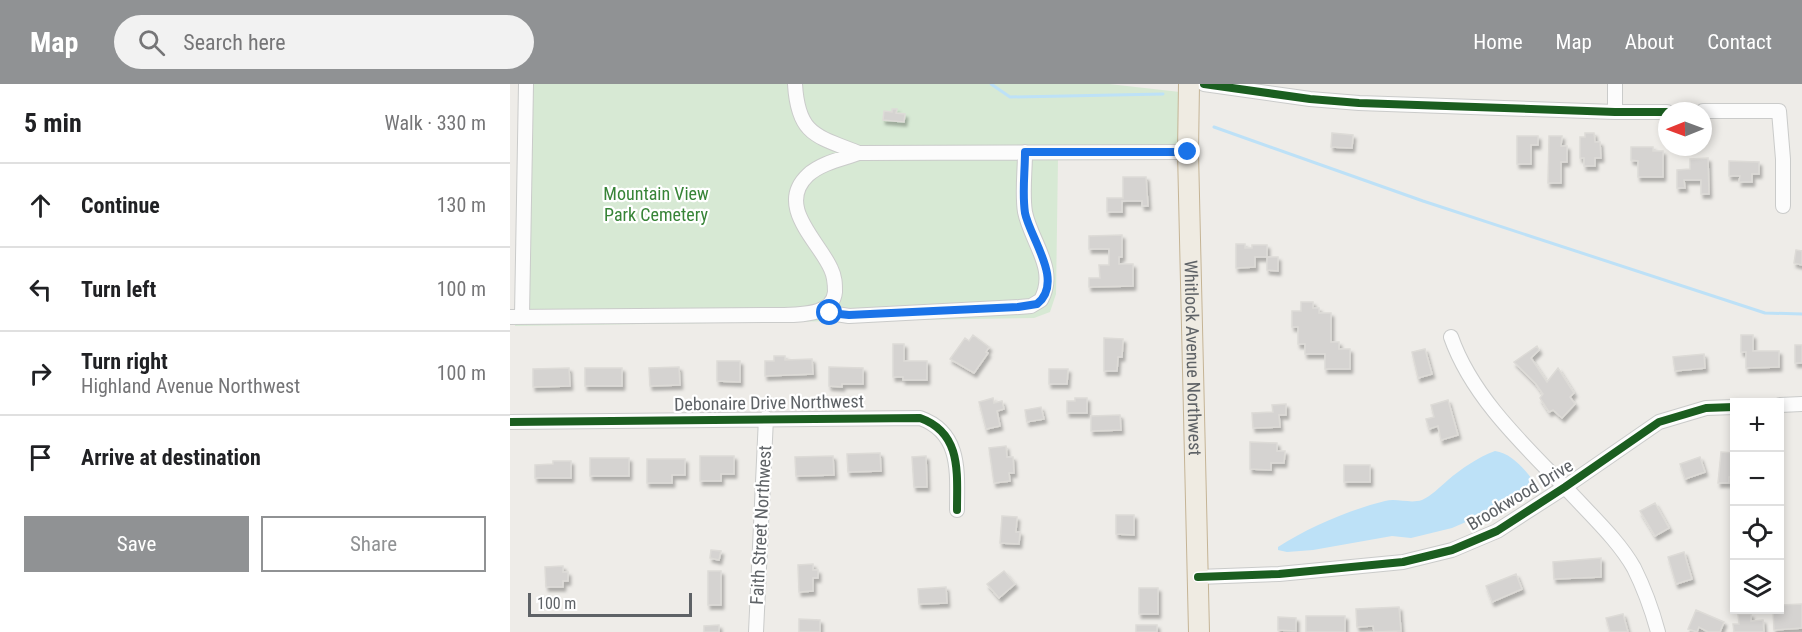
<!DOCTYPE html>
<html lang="en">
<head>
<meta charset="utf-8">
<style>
  :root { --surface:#fff; --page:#f2f2f2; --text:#202124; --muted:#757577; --line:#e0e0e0; --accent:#909294 }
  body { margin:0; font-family:"Roboto Condensed",sans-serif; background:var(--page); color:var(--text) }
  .controls { position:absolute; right:18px; bottom:18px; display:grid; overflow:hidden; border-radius:0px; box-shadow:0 3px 9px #0003 }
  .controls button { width:54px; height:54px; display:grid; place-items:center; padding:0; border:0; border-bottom:2px solid var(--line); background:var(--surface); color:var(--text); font:30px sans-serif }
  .compass { position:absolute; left:1148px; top:18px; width:54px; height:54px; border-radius:50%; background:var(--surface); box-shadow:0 3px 9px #0003; rotate:269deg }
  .scale { position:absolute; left:18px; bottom:15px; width:164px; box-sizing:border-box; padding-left:6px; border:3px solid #5e6266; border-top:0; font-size:16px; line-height:21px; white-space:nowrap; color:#5e6266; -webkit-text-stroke:4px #fff; paint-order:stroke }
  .stop { position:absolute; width:18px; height:18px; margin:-14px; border:4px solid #1a73e8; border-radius:50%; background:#fff }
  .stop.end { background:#1a73e8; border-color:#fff; box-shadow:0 2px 6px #0008 }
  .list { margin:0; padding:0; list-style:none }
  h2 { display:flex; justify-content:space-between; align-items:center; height:78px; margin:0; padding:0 24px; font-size:26px }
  h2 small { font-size:20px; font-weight:400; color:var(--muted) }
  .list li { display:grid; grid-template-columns:39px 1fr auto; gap:18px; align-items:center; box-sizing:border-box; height:84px; padding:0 24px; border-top:2px solid var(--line) }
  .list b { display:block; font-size:22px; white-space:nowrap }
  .list p { margin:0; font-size:20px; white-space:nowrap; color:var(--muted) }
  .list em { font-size:20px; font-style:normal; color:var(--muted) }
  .actions { display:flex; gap:12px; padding:18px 24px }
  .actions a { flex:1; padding:14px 0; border:2px solid var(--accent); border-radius:0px; text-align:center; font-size:21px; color:var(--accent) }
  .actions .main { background:var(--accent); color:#fff }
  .icon { flex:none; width:33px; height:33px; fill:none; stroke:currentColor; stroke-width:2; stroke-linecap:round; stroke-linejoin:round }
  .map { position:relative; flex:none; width:1292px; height:548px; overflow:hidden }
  header { display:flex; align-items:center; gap:36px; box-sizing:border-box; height:84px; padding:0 30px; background:var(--accent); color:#fff }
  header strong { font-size:28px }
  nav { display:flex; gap:33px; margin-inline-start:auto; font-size:21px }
  .search { width:420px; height:54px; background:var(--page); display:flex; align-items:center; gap:15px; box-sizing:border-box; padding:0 21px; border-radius:33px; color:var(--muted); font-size:22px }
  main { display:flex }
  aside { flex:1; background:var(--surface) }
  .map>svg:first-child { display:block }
  .green { fill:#d7e9d4 }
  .water { fill:#bde1f7 }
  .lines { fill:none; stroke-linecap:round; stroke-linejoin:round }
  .stream { stroke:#bde1f7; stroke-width:3 }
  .building { fill:#d5d3d1; stroke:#dddbd7; stroke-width:1.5; filter:url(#shadow) }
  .minor-casing { stroke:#cacbca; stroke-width:16 }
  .highway-casing { stroke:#c5b495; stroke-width:22 }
  .minor { stroke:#fcfcfc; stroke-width:14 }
  .highway { stroke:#efebe2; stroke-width:20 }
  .cycleway-casing { stroke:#fff; stroke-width:11 }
  .cycleway { stroke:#1b5e20; stroke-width:8 }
  .route { stroke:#1a73e8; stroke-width:8 }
  .labels { text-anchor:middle; stroke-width:4.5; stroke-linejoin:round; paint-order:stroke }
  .park-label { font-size:18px; fill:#378437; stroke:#fff }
  .street-label { font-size:18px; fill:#5e6266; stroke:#fff }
</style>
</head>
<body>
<header>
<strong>Map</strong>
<div class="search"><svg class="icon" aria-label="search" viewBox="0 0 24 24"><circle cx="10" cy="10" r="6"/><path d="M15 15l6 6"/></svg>Search here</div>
<nav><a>Home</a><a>Map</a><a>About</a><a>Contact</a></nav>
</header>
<main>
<aside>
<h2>5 min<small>Walk · 330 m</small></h2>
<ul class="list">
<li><svg class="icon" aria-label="ahead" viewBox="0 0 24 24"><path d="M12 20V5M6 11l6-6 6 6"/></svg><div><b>Continue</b></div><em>130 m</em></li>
<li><svg class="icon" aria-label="left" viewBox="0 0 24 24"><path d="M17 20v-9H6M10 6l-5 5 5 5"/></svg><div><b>Turn left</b></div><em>100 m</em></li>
<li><svg class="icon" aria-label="right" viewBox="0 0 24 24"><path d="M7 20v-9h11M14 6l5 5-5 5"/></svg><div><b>Turn right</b><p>Highland Avenue Northwest</p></div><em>100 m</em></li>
<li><svg class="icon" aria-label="arrive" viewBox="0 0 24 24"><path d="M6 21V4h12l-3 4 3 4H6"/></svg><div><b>Arrive at destination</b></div></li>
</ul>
<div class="actions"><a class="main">Save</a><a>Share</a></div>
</aside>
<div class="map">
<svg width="1292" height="548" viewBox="0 0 1292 548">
  <defs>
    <filter id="shadow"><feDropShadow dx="2.5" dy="4" stdDeviation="1.5" flood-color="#0004"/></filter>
  </defs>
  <rect width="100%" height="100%" fill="#eeece8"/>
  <path class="green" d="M11,0H599L670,8V76L548,75L546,210L540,228L524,234L5,242Z"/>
  <path class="water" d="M985,367C1000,369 1013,383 1022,395L1009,415L942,444L901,454L882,452L803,466L777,468L768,466V463C799,443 839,426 875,417C887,414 900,420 912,416C921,412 930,403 938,396C951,385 968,373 985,367Z"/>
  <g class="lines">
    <path class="stream" d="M481,0L500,13L653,10
      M704,43L913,117L1255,229L1292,230"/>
  </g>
  <path class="building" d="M382,25H387L386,29L395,30L394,38L373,36L374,27L382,28Z
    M822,49L843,51L842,64L821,63Z
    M1075,49H1084L1085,58H1090L1091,74H1085V82H1074V74H1070V53H1075Z
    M1007,52H1028V61H1021V80H1007Z
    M1039,52H1052L1051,62H1057V78H1051V99H1038Z
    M1121,63H1143V67H1153V93H1128V77L1121,76Z
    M1198,74L1199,110H1191V96H1174L1175,104H1167V86L1180,85V75Z
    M1219,77L1249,78V90H1242V98H1229L1230,92H1219Z
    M613,93H636L638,122H632V117H612V128H597V114H613Z
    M612,151V173H609V180H623V202L579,203V194H590L589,181H599V165H579V152Z
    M726,160H735V164H742V161H757V173H745V183L726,184Z
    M1286,166L1292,167V181L1284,179Z
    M757,173H768V187L757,186Z
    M791,218H803V224H809V229H821V258H829V265H840V285H815V270H795V260H788V243H782V227H791Z
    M463,251L479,263L476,268L478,269L464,289L440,275L455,254L459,257Z
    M1231,251H1243V267H1269V283L1236,284V268H1231Z
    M594,254L613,255L612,273H608L607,287H594Z
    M383,260H394V277H417V296H393V293H383Z
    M1285,261H1292V279H1285Z
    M1027,262L1029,266L1021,274L1037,298L1048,284L1064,309L1060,313L1065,320L1052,334L1043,326L1039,328L1030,314L1033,310L1026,300L1004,278Z
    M915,265L922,290L908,294L902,268Z
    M1194,270L1195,284L1165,287L1163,273Z
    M264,272H275V276L302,275L303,290L255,292V277H264Z
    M207,277H230V298L207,297Z
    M169,283L170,301L140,302L139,284Z
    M319,283L353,284V300H332V303L319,302Z
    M59,284L60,302L23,303V285Z
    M75,284H112V302H75Z
    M539,285H558L557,300H539Z
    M483,314L484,319L492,317L494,325L487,327L490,342L476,345L469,318Z
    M565,314H577V329H557V317H565Z
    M938,316L948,351L931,356L928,342L919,345L916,335L924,333L921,321Z
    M776,320V331H769L770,343L743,344L742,329L763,328L762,321Z
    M531,323L534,335L517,338L515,326Z
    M610,331L611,346L581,347V332Z
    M740,358L767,359V367H775L774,379H761V386L740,385Z
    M496,362L497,373H503L504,389H499L500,397L484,399L479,364Z
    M1211,368L1224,369V393H1219V399H1208Z
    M370,369L371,387L338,388L337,370Z
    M190,372H224V390H211V397H190Z
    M323,372L324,391L286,392L285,373Z
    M416,372L417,403H404L402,373Z
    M1190,373L1195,388L1175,395L1170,380Z
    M80,374H119V392H80Z
    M137,375H175V391H162V399H137Z
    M43,377H61V394H25V381L43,380Z
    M834,381H860V398H834Z
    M1145,419L1159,444L1145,452L1130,427Z
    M606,431H624V451L606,450Z
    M492,432L507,433L506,448H510L509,460L490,459Z
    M201,466L211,467L209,476L200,474Z
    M1174,468L1182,495L1166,500L1158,473Z
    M1091,474V493L1044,495L1043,478Z
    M303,480V486H308V494H303V507L289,508L288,481Z
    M53,482V488H58V497H53V503H36L35,483Z
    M198,487H211V521H198Z
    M494,487L505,500L489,514L477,500Z
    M1006,490L1012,505L982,518L976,502Z
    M436,503L437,519L409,520L408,505Z
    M629,504H648V530H629Z
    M1292,520V544L1264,546L1263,526H1270V521Z
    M889,523L891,547L864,548L863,542L847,543L846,525Z
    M1186,526L1214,538L1210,548H1198L1189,543L1187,548L1178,545Z
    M1113,530L1118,548H1100L1096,534Z
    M1228,530H1241V537L1253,536L1254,548H1224L1223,540H1229Z
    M796,532H835V548H796Z
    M768,533L786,534V547L768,546Z
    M289,535L310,536V548H289Z
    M209,541V548H194V542Z
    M626,541H647V548H626Z"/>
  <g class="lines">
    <g class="minor-casing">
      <path id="minor" d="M285,0C288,51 306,52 349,69
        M694,0L800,15L849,19L1105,28H1157
        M1105,0V28
        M1193,27H1269L1273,75V122
        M313,225L320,229L339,232L509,223L521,222L531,216C548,185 521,158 515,128C512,109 515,88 515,68
        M12,232L16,0
        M0,233L257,231C274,231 292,232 308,227C317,224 324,218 325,208C325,200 325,193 321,185C309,157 265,122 298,91C311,79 332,75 349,69L678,68
        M941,253C964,319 1025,371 1072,421C1090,440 1111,461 1124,484C1134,504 1142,526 1148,548
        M1270,321L1292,320
        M0,338L410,334C452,349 447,389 447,426
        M688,493L769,490L893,478L942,466L987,447L1055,403L1149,338L1196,324L1224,323
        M246,548L256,334"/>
    </g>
    <g class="highway-casing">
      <g id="highway">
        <path id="s1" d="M679,0L678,68L689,548"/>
      </g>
    </g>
    <use href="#minor" class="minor"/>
    <use href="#highway" class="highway"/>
    <g class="cycleway-casing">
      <path id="cycleway" d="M694,0L800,15L849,19L1105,28H1157
        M0,338L410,334C452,349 447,389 447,426
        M688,493L769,490L893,478L942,466L987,447L1055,403L1149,338L1196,324L1224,323"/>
    </g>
    <use href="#cycleway" class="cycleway"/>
  </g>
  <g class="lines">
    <path class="route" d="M320,229L339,231L508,223L527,220C555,198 520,154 515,129C512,109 515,88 515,68H678"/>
  </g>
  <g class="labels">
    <g class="park-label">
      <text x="146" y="116">Mountain View<tspan x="146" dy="21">Park Cemetery</tspan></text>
    </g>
    <g class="street-label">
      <text dy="6" stroke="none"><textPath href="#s1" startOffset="274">Whitlock Avenue Northwest</textPath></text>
      <text transform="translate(259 319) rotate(-1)" y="6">Debonaire Drive Northwest</text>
      <text transform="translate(1010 411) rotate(-31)" y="6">Brookwood Drive</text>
      <text transform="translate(251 441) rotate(-87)" y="6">Faith Street Northwest</text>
    </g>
  </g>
</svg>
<div class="controls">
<button>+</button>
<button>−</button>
<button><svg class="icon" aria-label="locate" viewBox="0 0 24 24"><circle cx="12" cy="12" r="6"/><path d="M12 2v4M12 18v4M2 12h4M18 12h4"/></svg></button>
<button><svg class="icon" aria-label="layers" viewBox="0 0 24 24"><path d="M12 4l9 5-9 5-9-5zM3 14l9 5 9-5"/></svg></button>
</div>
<svg class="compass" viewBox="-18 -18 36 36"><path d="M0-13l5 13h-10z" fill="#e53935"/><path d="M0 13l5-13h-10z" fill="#757577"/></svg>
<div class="scale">100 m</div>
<div class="stop" style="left:320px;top:229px"></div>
<div class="stop end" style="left:678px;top:68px"></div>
</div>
</main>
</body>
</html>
